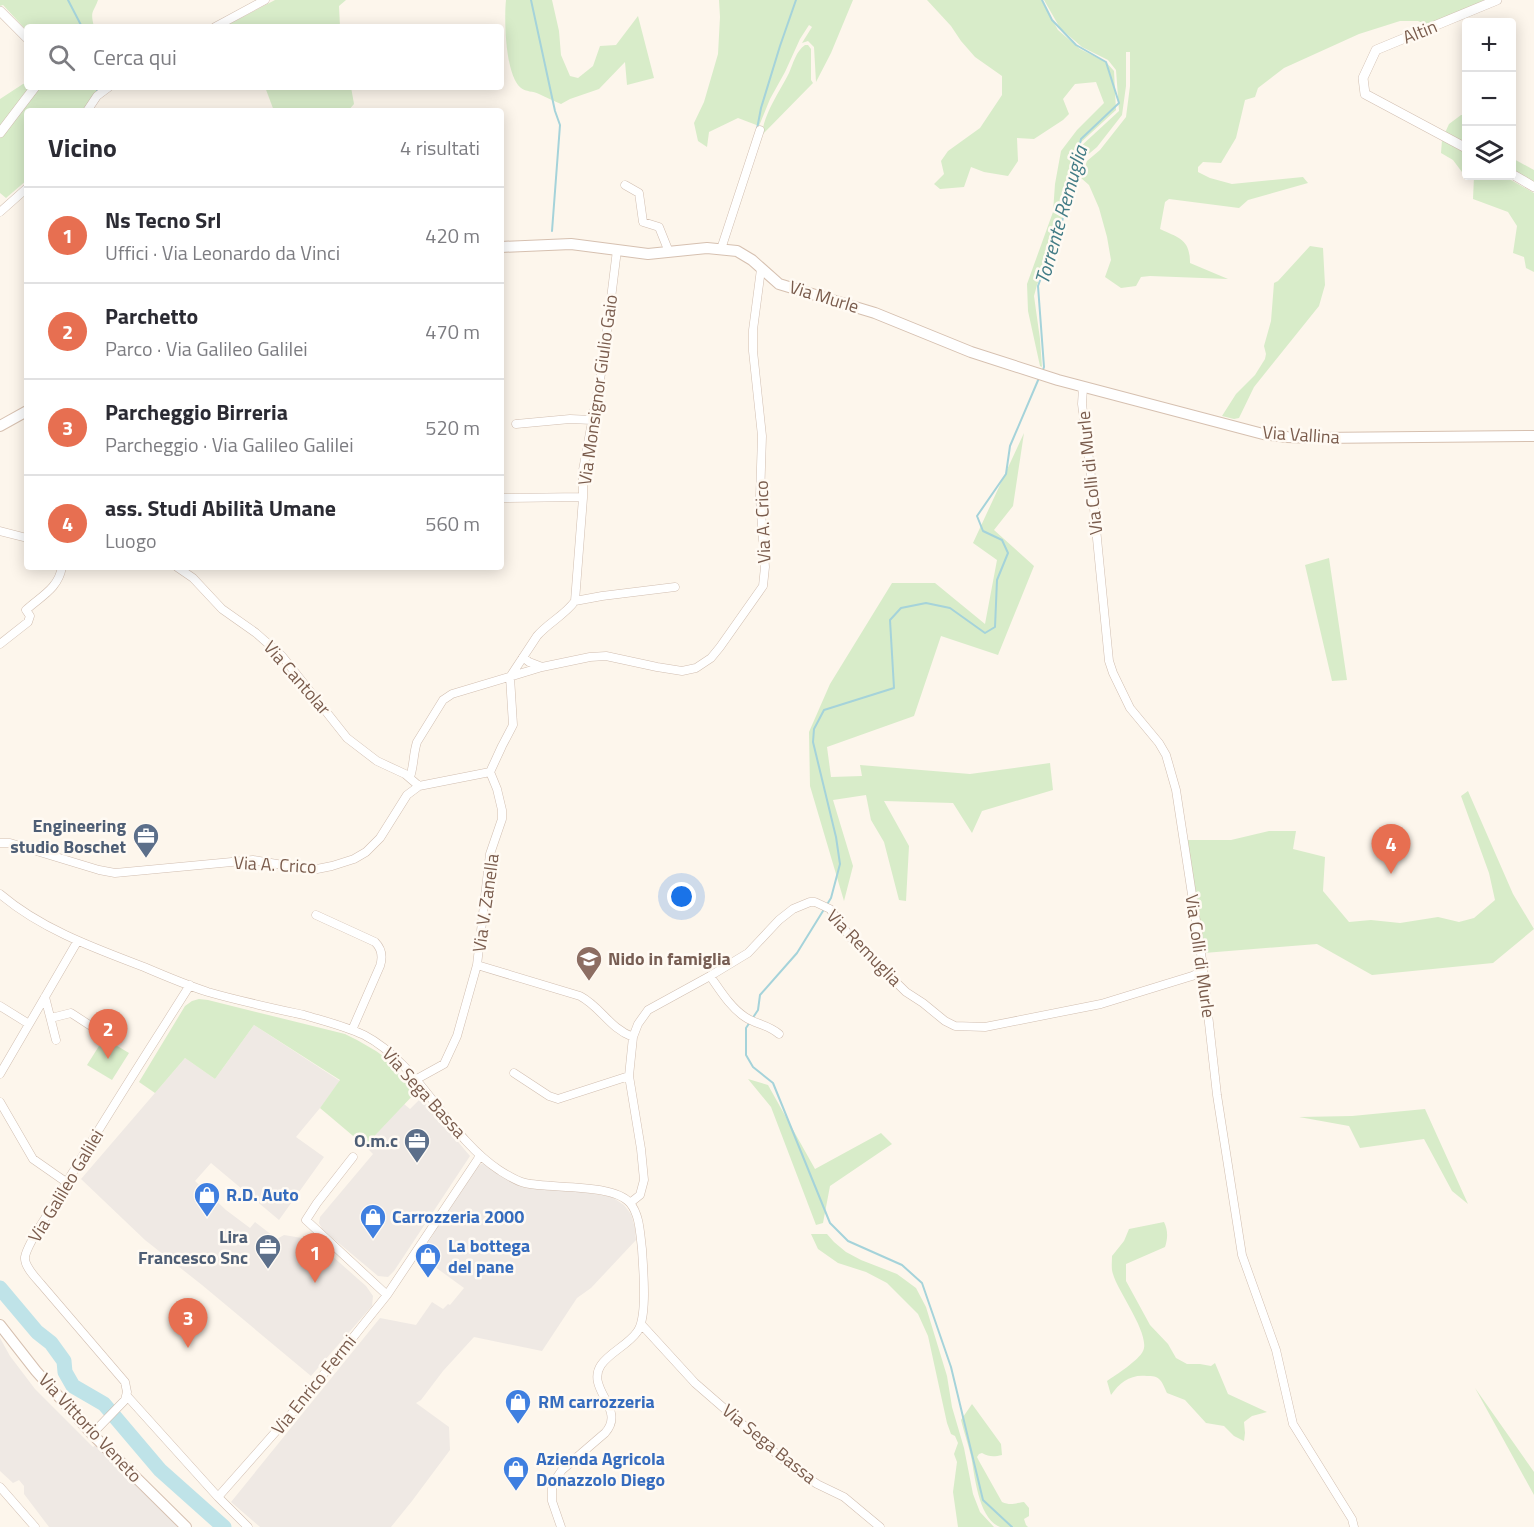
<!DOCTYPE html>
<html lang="it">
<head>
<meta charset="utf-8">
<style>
  :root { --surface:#fff; --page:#f7f7f7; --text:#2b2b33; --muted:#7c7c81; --line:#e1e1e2; --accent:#e76f51 }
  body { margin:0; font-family:"Titillium Web",sans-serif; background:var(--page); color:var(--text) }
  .controls { position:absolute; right:18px; top:18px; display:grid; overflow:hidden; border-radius:6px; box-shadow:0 3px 15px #0003 }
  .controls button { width:54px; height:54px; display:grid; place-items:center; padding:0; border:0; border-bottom:2px solid var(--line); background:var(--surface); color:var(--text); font:30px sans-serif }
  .you { position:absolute; left:682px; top:897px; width:21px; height:21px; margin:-15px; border:4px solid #fff; border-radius:50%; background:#1a73e8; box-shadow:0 0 0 9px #1a73e833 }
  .badge { display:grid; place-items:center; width:39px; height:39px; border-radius:50%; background:var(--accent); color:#fff; font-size:20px; font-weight:700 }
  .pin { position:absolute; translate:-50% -50px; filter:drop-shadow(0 2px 3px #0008) }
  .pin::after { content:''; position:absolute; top:32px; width:21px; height:18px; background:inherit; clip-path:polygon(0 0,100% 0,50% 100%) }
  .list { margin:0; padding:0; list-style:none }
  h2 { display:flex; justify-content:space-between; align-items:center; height:78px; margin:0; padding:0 24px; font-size:26px }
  h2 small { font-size:20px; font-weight:400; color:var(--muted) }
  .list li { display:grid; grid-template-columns:39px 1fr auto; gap:18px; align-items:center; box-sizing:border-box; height:96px; padding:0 24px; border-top:2px solid var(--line) }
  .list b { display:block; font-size:22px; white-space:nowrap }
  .list p { margin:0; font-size:20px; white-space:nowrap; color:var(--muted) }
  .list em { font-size:20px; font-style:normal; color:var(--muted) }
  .icon { flex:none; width:33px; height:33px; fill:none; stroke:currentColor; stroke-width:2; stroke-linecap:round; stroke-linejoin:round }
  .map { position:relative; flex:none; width:1534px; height:1527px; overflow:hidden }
  .search { position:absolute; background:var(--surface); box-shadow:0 3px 15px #0003; left:24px; top:24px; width:480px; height:66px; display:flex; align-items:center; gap:15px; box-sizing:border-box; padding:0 21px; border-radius:6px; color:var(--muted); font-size:22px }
  .panel { position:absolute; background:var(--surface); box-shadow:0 3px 15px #0003; left:24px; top:108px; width:480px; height:462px; border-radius:6px }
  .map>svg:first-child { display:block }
  .industrial { fill:#efe9e4 }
  .green { fill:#d8ecc9 }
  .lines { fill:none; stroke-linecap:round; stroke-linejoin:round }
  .stream { stroke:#a5d3da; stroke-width:2 }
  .river { stroke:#bfe3e8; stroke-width:15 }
  .minor-casing { stroke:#d1beb0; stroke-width:9 }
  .tertiary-casing { stroke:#d1beb0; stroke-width:10 }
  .secondary-casing { stroke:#d6c0b0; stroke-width:12 }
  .minor { stroke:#fff; stroke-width:8 }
  .tertiary { stroke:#fff; stroke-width:9 }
  .secondary { stroke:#fff; stroke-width:10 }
  .labels { text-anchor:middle; stroke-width:5; stroke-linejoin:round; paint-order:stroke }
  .street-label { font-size:18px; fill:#7a5c4d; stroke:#fffaf3 }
  .service-label { font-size:18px; font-weight:bold; fill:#4e5e75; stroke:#fffaf3; text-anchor:end }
  .education-label { font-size:18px; font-weight:bold; fill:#785e54; stroke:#fffaf3; text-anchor:start }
  .shop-label { font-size:18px; font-weight:bold; fill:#366cbe; stroke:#fffaf3; text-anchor:start }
  .water-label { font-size:20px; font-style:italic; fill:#437c86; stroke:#fffaf3 }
</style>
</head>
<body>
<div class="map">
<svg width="1534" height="1527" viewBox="0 0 1534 1527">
  <rect width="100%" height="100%" fill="#fdf6ec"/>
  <path class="industrial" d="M254,1025L340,1081L320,1108L296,1137L324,1157L279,1220L211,1163L195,1181L226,1210L250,1228L255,1222L277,1239L284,1235L314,1240L366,1286L373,1296L372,1306L311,1376L202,1285L145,1240L81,1179L185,1058L215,1079Z
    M421,1098L470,1156L394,1271L388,1277L378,1276L322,1229L319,1223L320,1217L373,1154L365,1146L404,1104L410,1109Z
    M484,1163L511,1180L612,1197L624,1205L631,1214L635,1228L636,1240L591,1288L577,1298L542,1351L474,1337L443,1371L421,1400L416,1403L449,1427L450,1450L412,1501L391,1527H260L231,1502L380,1318L416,1325L432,1302L443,1309L448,1304L450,1305L464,1288L420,1256L446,1213L475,1169L481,1164Z
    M0,1338L10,1356L35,1389L93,1447L97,1444L180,1527H49L24,1494V1486L19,1480L13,1483L0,1471Z"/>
  <path class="green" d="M0,0H98C93,14 90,10 94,27H27V31L3,5L0,6Z
    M275,0H346L339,6L340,27H224Z
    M506,0H552L559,31L561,55L570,76L578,78L593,66L600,46L616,45L638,16L654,78L627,85L625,62L599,89L570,99L561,104C553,101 546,97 539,94C533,91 526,92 521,88C505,75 504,19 506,0Z
    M719,0H853L831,53L816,82L814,47L808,41L802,43L812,27L809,25L800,39L785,72L770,99L759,126L738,118L709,132L707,147L698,141L694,123L704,102L718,54L720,17Z
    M927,0H1041L1058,30L1080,49L1106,62L1114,71L1116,110L1078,145L1071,167L1064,212L1057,235L1037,285L1034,296L1040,339L1042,367L1040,366L1028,311L1027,284L1053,212L1055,184L1061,151L1077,130L1104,103L1096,82L1075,84L1063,99L1069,114L1063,120L1034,139L1017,138L1018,161L1008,176L984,172L971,167L964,187L940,189L934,184L944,174L941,161L948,151L980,128L1002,95V76L975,57L961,41L951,26Z
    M1044,0H1484L1456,15L1429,26L1418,21H1400L1359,34L1284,68L1258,88L1255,97L1245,100L1236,138L1221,163L1203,162L1198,167V172L1210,178L1232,184L1303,177L1308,183L1248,200L1239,208L1169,199L1165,202L1160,229C1179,238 1190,239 1190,263L1228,279L1150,276L1141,277L1136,286L1121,288L1105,277L1111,260L1107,237L1099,208L1089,185L1081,178L1087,161L1100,150L1126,117L1130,86V52H1126V86L1122,115L1097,147L1084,158L1080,168H1074L1080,147L1119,111L1116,70L1108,60L1082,47L1060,28Z
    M805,45H808L811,49V80L813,83L762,135C764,113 779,93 789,73C793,64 796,51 805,45Z
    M27,83V87H103L93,96L83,111H27V180L6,198L0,193V99L23,84Z
    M265,87H351L354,104L348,111H274Z
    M1461,115H1466V148L1444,135L1449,124Z
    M1442,140L1466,153V173L1462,172L1453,160L1441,153Z
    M1512,158L1534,170V185L1512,172Z
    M1474,176H1504L1534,193V272L1526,268L1524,257L1513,253L1517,226L1508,212L1473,199Z
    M1310,246L1323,248L1325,285L1319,306L1254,387L1239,418L1234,419L1222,416L1236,394L1255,375L1265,359L1266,354L1264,346L1271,321L1274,283L1278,281Z
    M1024,433L1013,506L994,530L1034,566L998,655L941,636L914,716L827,747L831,777L862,776L860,765L970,774L1050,763L1053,790L982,811L972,833L953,803L884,801L909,846L906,901L899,900L884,842L871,820L866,795L833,800L853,866L844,901L810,786L809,732L830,684L892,583H935L985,624L997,560L973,543Z
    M1329,558L1347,680L1332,681L1305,565Z
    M1468,791L1513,894L1534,929L1493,963L1372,975L1317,944L1204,953L1187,840H1231L1269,831H1296L1293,849L1325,857L1323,891L1349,922L1371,920L1400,923L1438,917L1459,922L1474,918L1495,900L1489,873L1461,796Z
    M199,999L208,1000L345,1034L357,1040L376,1051L387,1059L416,1092L365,1146L320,1108L340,1080L254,1025L215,1079L185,1058L155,1093L139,1082L185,1006L192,1001Z
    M104,1038L129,1053L112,1080L87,1065Z
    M748,1079L768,1085L815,1169L881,1133L892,1144L830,1186L823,1223L816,1225L771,1107Z
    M1425,1109L1468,1204L1452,1191L1424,1139L1360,1148L1349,1126L1299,1117L1352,1116Z
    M1164,1222C1168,1230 1168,1238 1165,1247L1126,1264V1281L1150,1325L1168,1344L1176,1358L1187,1364H1200L1211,1366L1215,1363L1228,1394L1267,1412L1252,1416L1244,1422L1245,1433L1244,1441L1234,1436L1224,1426L1206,1423L1185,1400L1167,1393C1165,1389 1163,1383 1160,1380C1157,1376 1152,1376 1147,1376C1131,1374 1120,1382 1111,1395L1107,1381C1116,1375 1139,1360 1143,1351C1151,1335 1118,1292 1113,1274C1111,1269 1112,1262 1112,1256L1124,1241L1129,1229Z
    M811,1234H827L834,1242L846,1252L861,1260L897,1274L916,1288L926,1307L947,1376L952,1407L964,1448L973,1494L980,1512L994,1527H958L953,1492L957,1462L954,1454L958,1443L955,1436L951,1434L947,1423L928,1336L918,1314L887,1283L866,1272L838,1263L818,1249Z
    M1475,1388L1534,1472V1495Z
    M972,1404L1001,1444L1002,1455C994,1457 989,1457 982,1453L979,1454L977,1457L979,1461L1002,1502C1011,1506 1015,1503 1024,1502L1029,1508V1516L1024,1519L1026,1525L1028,1527C1022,1527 1006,1527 1000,1527C978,1518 975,1476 971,1456C968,1444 964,1432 961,1420Z"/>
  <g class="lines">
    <path class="stream" d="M68,0L82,27
      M531,0L555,111L560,125L552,231
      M1042,0L1052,20L1076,45L1106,62L1119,103L1081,139L1062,222L1038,286L1044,367L1043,370
      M97,87V91
      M757,129L761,108L780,46L796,0
      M1012,1527L983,1500L951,1367L922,1283L902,1265L848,1241L830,1223L773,1083L753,1067L746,1055V1028L758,1010L760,995L797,953L831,898L840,864L836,837L813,742L814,729L824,710L894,688L890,620L901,608L926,603L950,608L985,633L995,627L997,580L1008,553L1002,540L983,531L977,516L1006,474L1010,446L1039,378"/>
    <path class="river" d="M0,1288L37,1332L51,1343L64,1361L65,1372L73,1386L104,1404L160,1470L224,1527"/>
    <g class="minor-casing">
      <path id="minor" d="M215,27L265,0
        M87,111L97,96L109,87
        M625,185L639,193L643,222L659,227L669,252
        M0,212L27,188
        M721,249L760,130
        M1078,386L1083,388L1082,404L1090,467L1109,661L1113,673L1130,708L1159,743L1166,755L1176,790L1202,960L1217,1095L1242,1255L1276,1350L1293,1424L1352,1519L1354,1527
        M516,424L570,419L592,420
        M501,498L583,497
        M0,531L27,538
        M177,567L193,578L222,609L256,633L282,656L347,738L377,761L405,774L419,786
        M575,601L602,596L675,587
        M0,644L28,622L30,616L26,610C41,596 58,589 62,567
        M542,667L590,657L606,656L657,667L682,671L696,668L711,658L720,647L763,586L765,567L760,498L762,436L753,351V330L761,269
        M510,677L537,636C548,623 565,615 575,601L583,498V470L603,363L617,250
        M490,772L502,746L513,725L510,677
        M410,777C414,766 413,754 417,742L443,700L452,694L542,667L529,662L523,657
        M0,843H10L99,870L115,873L253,860L312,870L332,866L354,859L366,852L380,838L407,795L419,786L490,772
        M0,894C41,929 94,948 144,967C165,976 186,985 208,992C239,1001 272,1008 304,1015C324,1021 345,1026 364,1035C420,1064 447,1136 499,1170C507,1175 516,1181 525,1183C550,1189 613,1183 630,1203C640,1215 640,1234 642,1249C643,1268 648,1318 637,1332C628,1345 610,1352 601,1365C585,1389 627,1409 605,1433L562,1470L555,1480L552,1489V1501L561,1527
        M316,915L375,942C382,949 383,957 380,966L352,1030
        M477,965L580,996C601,1007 609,1028 633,1037
        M710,976C720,990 730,1007 745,1017C757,1025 767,1024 779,1034
        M45,997L56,1040
        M0,1006L29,1024
        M51,1018L71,1013L94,1028L101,1016
        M514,1073L549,1096L558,1099L629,1076
        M0,1074L77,942
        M415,1080L444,1064L457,1036L477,965L490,854L502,819V810L497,789L490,772
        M0,1102L33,1159L66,1182
        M353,1157L317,1203L306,1220L387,1295
        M630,1203L640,1195L644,1180L641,1149L629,1076L633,1037L638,1024L648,1010L710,976L748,953L779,920L793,909L810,902H815L830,909L851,938L906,992L923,1003L945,1021L955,1026L985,1027L1101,1004L1192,976L1202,972
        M641,1324L695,1383L787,1463L817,1484L844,1497L880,1527
        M127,1396L218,1497L248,1527
        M92,1434L125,1400L127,1392L125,1382L41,1284C35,1277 24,1266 25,1257C27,1244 47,1216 54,1204C97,1130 144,1058 190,985
        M0,1487L35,1527
        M218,1497L294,1411L387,1295L480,1156"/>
    </g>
    <g class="tertiary-casing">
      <path id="tertiary" d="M0,11L27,38
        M0,133L35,87
        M1466,148L1365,94L1363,78L1376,50L1497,0
        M1512,174L1534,187"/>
    </g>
    <g class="secondary-casing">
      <path id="secondary" d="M501,247L571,244L648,254L707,248L737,251L752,260L779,284L875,313L971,352L1058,380L1263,434L1287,437L1317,438L1534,436
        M0,426L27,411
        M0,1325L36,1371L92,1434L186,1527"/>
    </g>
    <use href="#minor" class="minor"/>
    <use href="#tertiary" class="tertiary"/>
    <use href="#secondary" class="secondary"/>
  </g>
  <defs>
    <g id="office-pin" transform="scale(1.35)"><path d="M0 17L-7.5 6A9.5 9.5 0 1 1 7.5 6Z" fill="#5c6f8a" stroke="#fffaf3"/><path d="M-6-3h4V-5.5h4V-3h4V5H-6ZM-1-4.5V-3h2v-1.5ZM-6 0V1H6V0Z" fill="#fff"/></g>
    <g id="school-pin" transform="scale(1.35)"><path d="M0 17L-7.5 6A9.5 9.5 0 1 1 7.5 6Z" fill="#8d6e63" stroke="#fffaf3"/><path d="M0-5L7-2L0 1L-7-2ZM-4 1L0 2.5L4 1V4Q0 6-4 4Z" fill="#fff"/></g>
    <g id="shop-pin" transform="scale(1.35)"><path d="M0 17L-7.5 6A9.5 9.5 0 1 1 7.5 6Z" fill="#3f7fe0" stroke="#fffaf3"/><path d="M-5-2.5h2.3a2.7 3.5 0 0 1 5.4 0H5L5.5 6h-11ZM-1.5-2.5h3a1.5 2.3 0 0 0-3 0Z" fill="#fff"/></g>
  </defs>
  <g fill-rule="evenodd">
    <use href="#office-pin" x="146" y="836"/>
    <use href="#school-pin" x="589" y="959"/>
    <use href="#office-pin" x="417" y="1141"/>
    <use href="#shop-pin" x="207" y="1195"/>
    <use href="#shop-pin" x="373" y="1217"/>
    <use href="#office-pin" x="268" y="1247"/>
    <use href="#shop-pin" x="428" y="1256"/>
    <use href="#shop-pin" x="518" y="1402"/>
    <use href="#shop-pin" x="516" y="1469"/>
  </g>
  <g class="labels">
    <g class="street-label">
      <text transform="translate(1420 32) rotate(-22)" y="6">Altin</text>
      <text transform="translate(824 297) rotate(17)" y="6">Via Murle</text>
      <text transform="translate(598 390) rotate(-82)" y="6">Via Monsignor Giulio Gaio</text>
      <text transform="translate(1301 435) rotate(4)" y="6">Via Vallina</text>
      <text transform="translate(1090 473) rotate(-96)" y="6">Via Colli di Murle</text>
      <text transform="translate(763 522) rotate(-92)" y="6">Via A. Crico</text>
      <text transform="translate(297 678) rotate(49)" y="6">Via Cantolar</text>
      <text transform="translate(275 865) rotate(3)" y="6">Via A. Crico</text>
      <text transform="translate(486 903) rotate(-82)" y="6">Via V. Zanella</text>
      <text transform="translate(864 948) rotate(46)" y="6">Via Remuglia</text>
      <text transform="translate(1200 956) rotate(82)" y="6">Via Colli di Murle</text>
      <text transform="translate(424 1093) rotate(48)" y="6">Via Sega Bassa</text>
      <text transform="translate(66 1186) rotate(-59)" y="6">Via Galileo Galilei</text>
      <text transform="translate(314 1385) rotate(-51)" y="6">Via Enrico Fermi</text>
      <text transform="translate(90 1428) rotate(47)" y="6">Via Vittorio Veneto</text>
      <text transform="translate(769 1444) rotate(39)" y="6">Via Sega Bassa</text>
    </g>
    <g class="service-label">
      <text x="126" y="832">Engineering<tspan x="126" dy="21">studio Boschet</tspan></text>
      <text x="398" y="1147">O.m.c</text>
      <text x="248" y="1243">Lira<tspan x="248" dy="21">Francesco Snc</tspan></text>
    </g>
    <g class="education-label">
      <text x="608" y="965">Nido in famiglia</text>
    </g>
    <g class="shop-label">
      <text x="226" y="1201">R.D. Auto</text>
      <text x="392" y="1223">Carrozzeria 2000</text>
      <text x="448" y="1252">La bottega<tspan x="448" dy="21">del pane</tspan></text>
      <text x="538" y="1408">RM carrozzeria</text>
      <text x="536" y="1465">Azienda Agricola<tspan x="536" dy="21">Donazzolo Diego</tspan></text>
    </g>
    <g class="water-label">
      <text transform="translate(1061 215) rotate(-74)" y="7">Torrente Remuglia</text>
    </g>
  </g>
</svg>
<div class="controls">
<button>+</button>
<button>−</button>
<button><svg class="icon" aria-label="layers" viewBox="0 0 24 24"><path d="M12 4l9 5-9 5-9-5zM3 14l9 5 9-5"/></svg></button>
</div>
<div class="you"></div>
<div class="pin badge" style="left:315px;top:1283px">1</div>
<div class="pin badge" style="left:108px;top:1059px">2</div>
<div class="pin badge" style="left:188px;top:1348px">3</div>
<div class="pin badge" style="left:1391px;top:874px">4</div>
<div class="search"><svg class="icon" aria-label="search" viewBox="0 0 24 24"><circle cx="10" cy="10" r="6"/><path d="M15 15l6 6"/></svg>Cerca qui</div>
<section class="panel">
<h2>Vicino<small>4 risultati</small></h2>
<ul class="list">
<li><span class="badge">1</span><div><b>Ns Tecno Srl</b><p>Uffici · Via Leonardo da Vinci</p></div><em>420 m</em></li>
<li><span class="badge">2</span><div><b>Parchetto</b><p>Parco · Via Galileo Galilei</p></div><em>470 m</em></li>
<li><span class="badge">3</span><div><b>Parcheggio Birreria</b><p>Parcheggio · Via Galileo Galilei</p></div><em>520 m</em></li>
<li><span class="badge">4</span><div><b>ass. Studi Abilità Umane</b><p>Luogo</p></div><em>560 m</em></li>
</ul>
</section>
</div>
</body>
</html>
